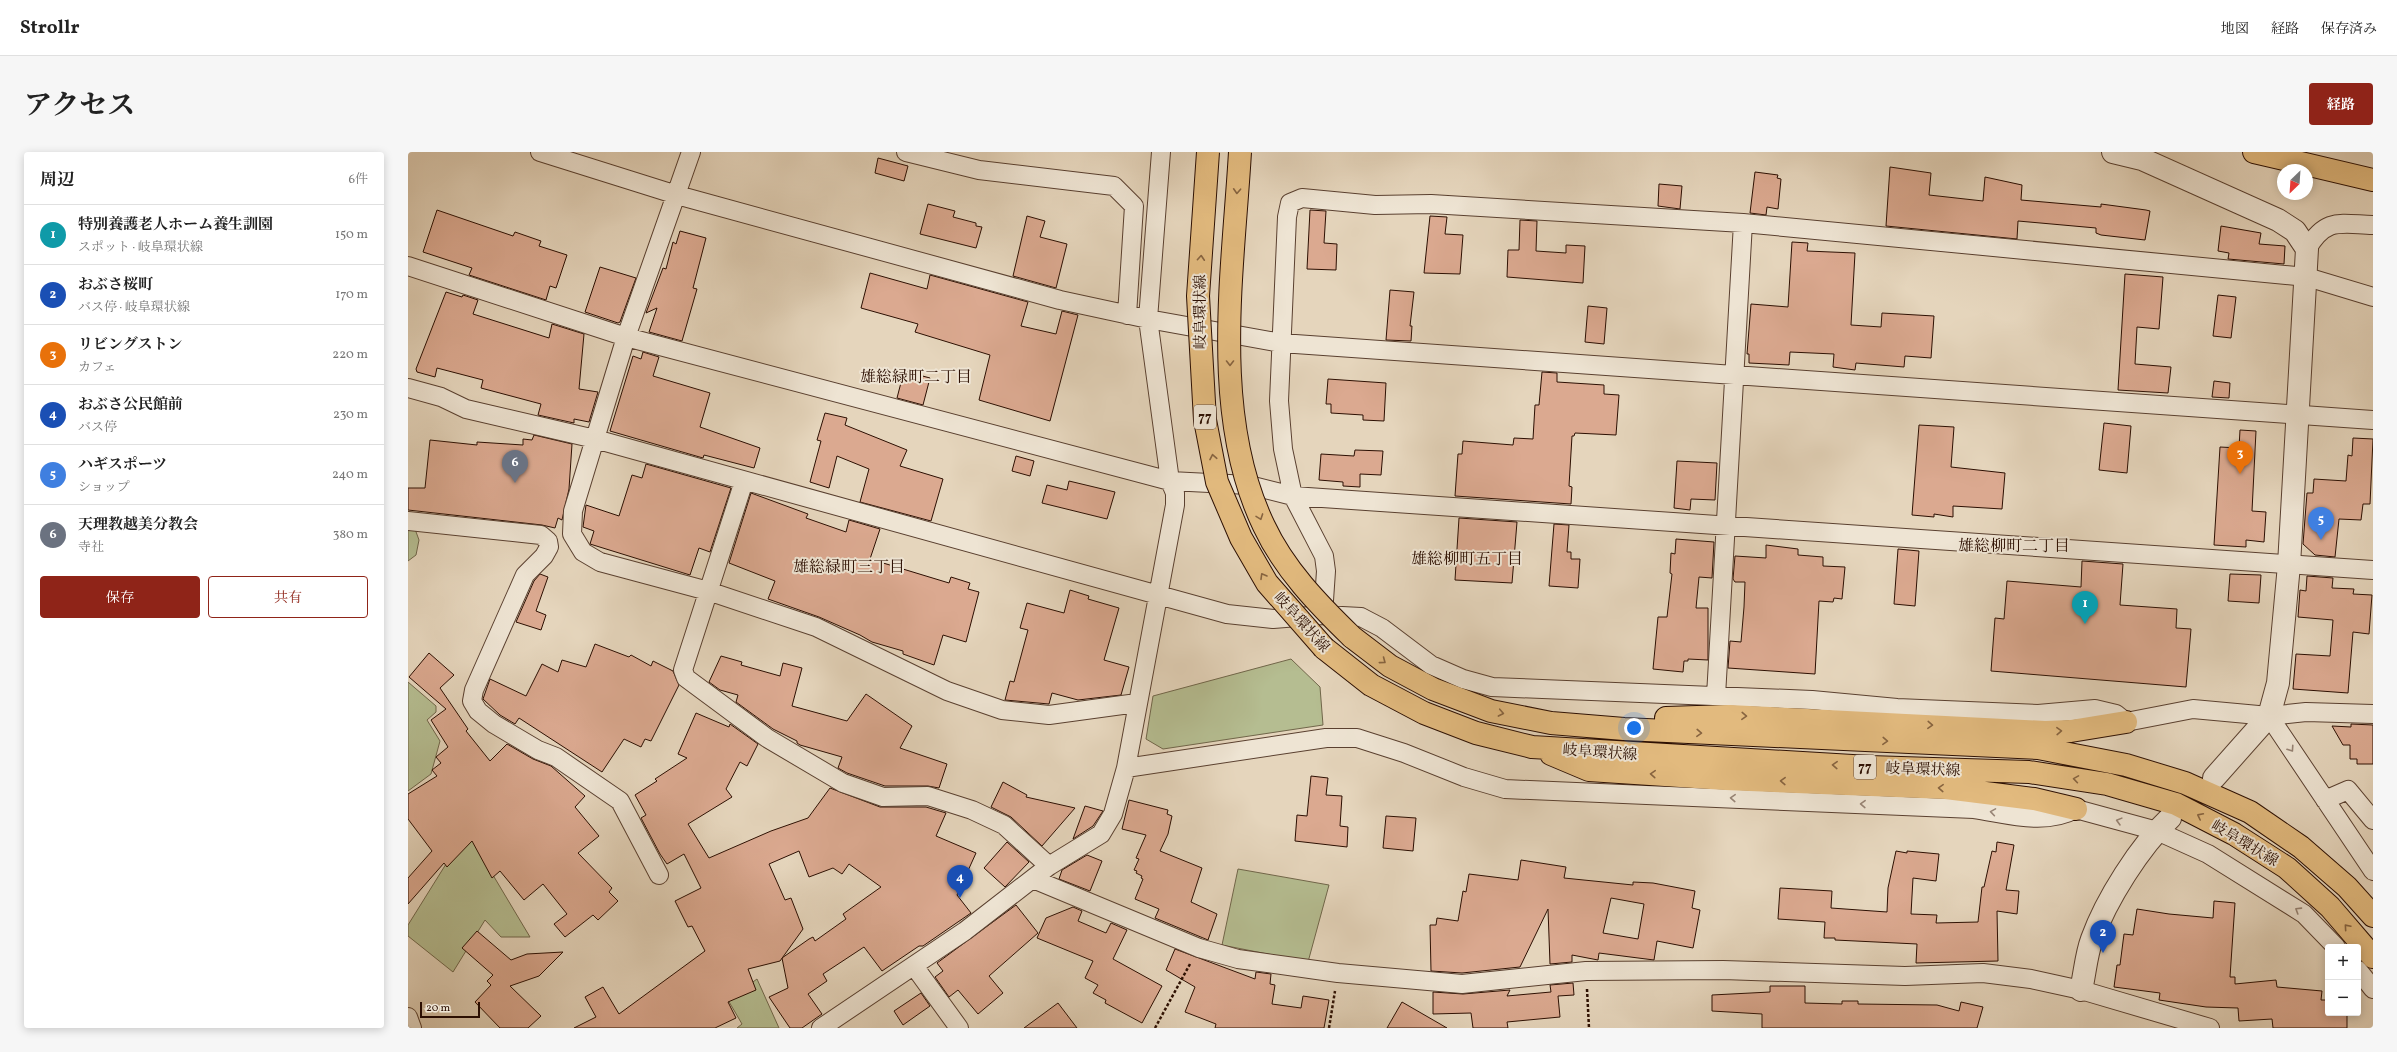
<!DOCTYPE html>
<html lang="ja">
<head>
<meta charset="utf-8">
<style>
  :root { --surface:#fff; --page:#f6f6f6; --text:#222; --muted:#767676; --line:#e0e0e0; --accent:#8f2418 }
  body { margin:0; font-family:Vollkorn,"Noto Serif JP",serif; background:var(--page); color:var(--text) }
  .controls { position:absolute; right:12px; bottom:12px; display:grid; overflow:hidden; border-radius:4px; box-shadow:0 2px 10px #0003 }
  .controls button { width:36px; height:36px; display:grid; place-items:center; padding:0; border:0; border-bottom:1px solid var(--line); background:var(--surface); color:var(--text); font:20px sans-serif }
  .compass { position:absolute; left:1869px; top:12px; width:36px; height:36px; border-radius:50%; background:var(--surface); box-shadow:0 2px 10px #0003; rotate:205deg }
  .scale { position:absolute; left:12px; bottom:10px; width:60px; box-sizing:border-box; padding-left:4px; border:2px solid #2c0f02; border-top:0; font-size:11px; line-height:14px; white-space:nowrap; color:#2c0f02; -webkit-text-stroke:3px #eee4d3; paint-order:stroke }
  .you { position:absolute; left:1226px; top:576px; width:14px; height:14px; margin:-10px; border:3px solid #fff; border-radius:50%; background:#1a73e8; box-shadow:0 0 0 6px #1a73e833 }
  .badge { display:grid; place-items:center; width:26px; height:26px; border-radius:50%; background:var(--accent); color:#fff; font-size:13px; font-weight:700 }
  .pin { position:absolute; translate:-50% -33px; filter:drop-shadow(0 1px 2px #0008) }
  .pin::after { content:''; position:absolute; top:21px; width:14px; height:12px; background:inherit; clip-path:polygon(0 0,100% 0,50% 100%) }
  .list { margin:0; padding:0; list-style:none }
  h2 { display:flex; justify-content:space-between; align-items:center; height:52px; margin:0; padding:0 16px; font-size:17px }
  h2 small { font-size:13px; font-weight:400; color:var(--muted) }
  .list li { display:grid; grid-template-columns:26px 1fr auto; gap:12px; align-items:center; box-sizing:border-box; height:60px; padding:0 16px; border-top:1px solid var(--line) }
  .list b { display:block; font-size:15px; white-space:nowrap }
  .list p { margin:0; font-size:13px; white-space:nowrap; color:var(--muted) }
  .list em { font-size:13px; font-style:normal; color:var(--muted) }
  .actions { display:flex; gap:8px; padding:12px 16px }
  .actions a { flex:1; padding:9px 0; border:1px solid var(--accent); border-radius:4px; text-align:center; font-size:14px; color:var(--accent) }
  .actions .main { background:var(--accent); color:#fff }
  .map { position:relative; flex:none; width:1965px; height:876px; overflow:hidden; border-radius:4px }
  header { display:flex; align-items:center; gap:24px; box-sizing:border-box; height:56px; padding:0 20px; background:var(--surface); border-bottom:1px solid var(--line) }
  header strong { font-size:19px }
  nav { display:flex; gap:22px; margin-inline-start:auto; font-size:14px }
  .intro { display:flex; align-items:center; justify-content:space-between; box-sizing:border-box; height:96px; padding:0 24px }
  h1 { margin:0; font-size:28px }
  .button { padding:10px 18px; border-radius:4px; background:var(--accent); color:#fff; font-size:14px; font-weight:700 }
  main { display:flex; gap:24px; padding:0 24px }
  aside { flex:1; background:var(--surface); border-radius:4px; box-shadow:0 2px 10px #0003 }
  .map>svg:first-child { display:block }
  .green { fill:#b5bd91; stroke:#70664a }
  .building { fill:#dba990; stroke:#2c0f02; fill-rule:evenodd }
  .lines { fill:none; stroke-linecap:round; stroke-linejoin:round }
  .minor-casing { stroke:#5a4030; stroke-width:20 }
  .tertiary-casing { stroke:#5a4030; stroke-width:24 }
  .primary-casing { stroke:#2c0f02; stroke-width:24 }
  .path { stroke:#2c0f02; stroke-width:2.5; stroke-dasharray:3 2; stroke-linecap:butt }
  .minor { stroke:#eee4d3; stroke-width:18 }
  .tertiary { stroke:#eee4d3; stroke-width:22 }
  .primary { stroke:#e2ba7e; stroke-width:22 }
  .primary-bridge-casing { stroke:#2c0f02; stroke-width:24; stroke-linecap:butt }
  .primary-bridge { stroke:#e2ba7e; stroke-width:22 }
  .oneway { stroke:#876440 }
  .oneway2 { stroke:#978475 }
  .labels { text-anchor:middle; stroke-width:4; stroke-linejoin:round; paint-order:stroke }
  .shield { fill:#eee4d3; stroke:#664f41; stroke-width:1 }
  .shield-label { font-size:14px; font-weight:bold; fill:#2c0f02 }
  .street-label { font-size:15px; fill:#2c0f02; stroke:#eee4d3 }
  .neighbourhood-label { font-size:16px; fill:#2c0f02; stroke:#eee4d3 }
</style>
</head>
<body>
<header>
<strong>Strollr</strong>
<nav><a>地図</a><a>経路</a><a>保存済み</a></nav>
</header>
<div class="intro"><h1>アクセス</h1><a class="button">経路</a></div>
<main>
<aside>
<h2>周辺<small>6件</small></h2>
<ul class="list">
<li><span class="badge" style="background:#0f9aa8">1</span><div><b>特別養護老人ホーム養生訓園</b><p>スポット · 岐阜環状線</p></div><em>150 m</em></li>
<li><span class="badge" style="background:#1a4fb4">2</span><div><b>おぶさ桜町</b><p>バス停 · 岐阜環状線</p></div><em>170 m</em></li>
<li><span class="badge" style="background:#e8710a">3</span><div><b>リビングストン</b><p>カフェ</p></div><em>220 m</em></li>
<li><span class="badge" style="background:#1a4fb4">4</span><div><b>おぶさ公民館前</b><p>バス停</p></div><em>230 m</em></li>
<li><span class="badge" style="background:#3f7fe0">5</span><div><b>ハギスポーツ</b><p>ショップ</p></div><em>240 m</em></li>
<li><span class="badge" style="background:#6b7280">6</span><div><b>天理教越美分教会</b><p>寺社</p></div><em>380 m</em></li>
</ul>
<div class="actions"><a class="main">保存</a><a>共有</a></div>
</aside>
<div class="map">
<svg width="1965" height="876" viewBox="0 0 1965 876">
  <rect width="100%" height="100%" fill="#e5d5bc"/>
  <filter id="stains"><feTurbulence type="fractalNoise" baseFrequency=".005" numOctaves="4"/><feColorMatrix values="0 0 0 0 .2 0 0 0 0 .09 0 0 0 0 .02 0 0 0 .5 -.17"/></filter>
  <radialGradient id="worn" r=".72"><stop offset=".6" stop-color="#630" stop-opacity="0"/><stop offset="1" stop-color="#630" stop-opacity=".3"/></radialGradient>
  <path class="green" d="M0,377H7L11,388L8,403L0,409Z
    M883,507L912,535L915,573L755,597L738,587L745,544Z
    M0,530L28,554V560L19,568L32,589L23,622L0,639Z
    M64,688L122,785H93L77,768L45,820L0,784V773L38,712Z
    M830,717L921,733L900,810L814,793Z
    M349,827L371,876H329L334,872L320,848Z"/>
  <path class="building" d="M470,6L500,14L496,29L467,21Z
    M1482,15L1523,21L1521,43L1575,49L1577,25L1614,33L1613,48L1693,55V52L1738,58L1742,59L1737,88L1693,83L1688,81V76L1610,69L1609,87L1478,74Z
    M1347,20L1370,23L1369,26L1373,27L1370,57L1359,55L1358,63L1342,61Z
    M1251,32L1274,34L1272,57L1250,54Z
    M520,52L547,59L545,65L568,71V74L574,75L568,96L512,82Z
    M29,58L105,84L107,80L133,89L131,94L159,103L148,136L142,134L138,148L61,123L64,116L15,100Z
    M902,58L918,59L916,91L929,92L928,118L899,117Z
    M619,64L637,69L632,85L659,92L648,136L605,124Z
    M1022,64L1039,65L1037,82L1055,83L1052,122L1016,121Z
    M1112,68L1129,69L1128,99L1158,101V93L1177,94L1175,131L1099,125L1100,98H1111Z
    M1813,74L1853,81L1851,92L1877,94L1876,112L1820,107L1821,101L1810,99Z
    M272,79L298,86L285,136L289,137L274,189L241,180L249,156L238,161L255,116L258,117L265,90L268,92Z
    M1384,90L1400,91L1399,99L1447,101L1443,173L1473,175L1474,161L1526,164L1523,206L1497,204L1496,215L1448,211L1447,218L1425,215L1426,202L1382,200L1381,213L1341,211V202H1339L1343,152L1380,155Z
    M192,115L228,126L212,170L210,171L177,160Z
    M462,121L519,137L522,123L620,150L613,174L648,182L654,159L670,163L642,269L571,248L582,203L507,180L510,172L453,156Z
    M1717,122L1755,125L1751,177L1729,175L1727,212L1763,215L1760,241L1710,238Z
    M982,138L1006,140L1002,174H1004L1003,189L978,188Z
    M38,140L54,145L55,143L70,148L65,162L141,186L144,172L176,182L171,237L190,240L181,270L166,267V271L130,263L133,252L73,236L75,228L29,216L27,225L9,220L8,217Z
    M1810,143L1828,145L1823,186L1805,184Z
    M1180,154L1199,156L1196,192L1177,190Z
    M235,200L251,205L245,224L302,241L292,275L352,296L346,316L296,303L295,306L202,279L225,204L233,207Z
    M496,219L522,226L515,253L489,246Z
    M1134,220L1149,221V230L1196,233V242L1211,243L1208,283L1167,281L1166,284H1164L1161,334L1164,335L1163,352L1047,344L1050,302H1054L1055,289L1105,293L1106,286L1125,287L1127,253H1131Z
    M920,227L978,231L976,269L955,268V263L923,261V252H918Z
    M1806,229L1822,231L1821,246L1804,245Z
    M417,261L439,266L437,273L499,298L492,314L535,327L523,369L452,350L461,317L429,304L421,336L402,330L413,289L409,288Z
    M1696,271L1723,274L1719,321L1691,318Z
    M1511,273L1546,275L1543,315L1597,321L1594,357L1545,354V365L1526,362V365L1504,363Z
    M1832,278L1848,279L1844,359L1858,360L1856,390L1838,388V395L1806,393L1812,295L1831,296Z
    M126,283L164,292L161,337L154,368L150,366L147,376L134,373L0,358V336H17L22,288L69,293V290L115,293V287L124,288Z
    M1945,286L1965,287L1962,352H1955L1953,368L1931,367L1927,405L1907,403L1895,392L1899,341H1905L1906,327L1938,329L1940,303L1944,304Z
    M947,298L975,299L973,323L952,322V335L935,334V330L911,328L913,302L946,304Z
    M608,304L626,309L622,324L604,319Z
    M1269,309L1309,311L1307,348L1283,347L1282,358L1266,356Z
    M238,312L323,336L302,400L291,396L282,423L182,392L186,379L175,375L178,353L211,364L224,323L234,326Z
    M661,329L707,340L699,367L634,351L639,333L659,338Z
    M343,341L400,362L398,366L438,380L441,368L472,377L462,407L541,431L543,425L562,431L560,437L571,440L558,490L535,483L526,513L495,502V499L464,490L452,483L411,465L360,447L367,429L321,411Z
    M1051,366L1109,370L1104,431L1047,428Z
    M1146,372L1161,373L1159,400H1163V407H1172L1170,436L1141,434Z
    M1268,387L1306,390L1304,426L1291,425L1288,456H1300V508L1280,507V509H1276L1275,520L1245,517L1250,465H1259L1264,422L1262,421L1263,401L1267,402Z
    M1358,393L1390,397V403L1415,405V414L1437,415L1434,447L1426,446L1425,450L1411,449L1407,522L1320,516L1322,489L1333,490L1336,455L1337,430H1327L1325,427L1327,404L1358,406Z
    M1490,397L1511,399L1507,454L1486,452Z
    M1674,409L1715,412L1712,453L1769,457L1768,476L1783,477L1778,535L1583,519L1587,466L1596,467L1599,429L1673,435Z
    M132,422L140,425L128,459L138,463L133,478L108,470L126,429Z
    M1822,422L1853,423L1851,451L1820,449Z
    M1899,424L1925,426L1924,436L1946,437L1945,442L1964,443L1961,482L1945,480L1940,541L1885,537L1888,502L1922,504L1925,468L1890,465L1892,438L1898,439Z
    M662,438L681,444L680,447L711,456L696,508L721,515L713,543L670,548L644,541L641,552L597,548L602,529L606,530L620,478L612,476L619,451L656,461Z
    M187,492L221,505L223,503L243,514L245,509L265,519L271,533L243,589L237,587L233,595L216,587L194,620L111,566L107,572L92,563L75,547L82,527L118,544L134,512L150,520L154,508L178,515Z
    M21,501L46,523L32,536L60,577L58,579L82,609L99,592L125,607L143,614L177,644L167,655L191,684L170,701L204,736L201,740L210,749L190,768L185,763L157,785L146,772L159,762L135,732L116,748L92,719L84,726L64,689L39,715L36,711L0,752V726L24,699L0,667V642L29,624L24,618L33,611L28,605L40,595L23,568L38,557L1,525Z
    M313,504L334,510L333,513L372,524L375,511L394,516L384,554L439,569L458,542L504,574L492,596L539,612L531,636L520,634H477L439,621L430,616L434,605L392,593L389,591V589L365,577L328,550L330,543L312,538L301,530Z
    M288,561L321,575L322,572L350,592L339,614L332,610L318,637L324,645L280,672L301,706L363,679L400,666L422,636L472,655H518L538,661L528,684L568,701L549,743L563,761L515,794H511L474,819L456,795L415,822L419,829L400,842L414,862L394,876H382L361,845L380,836L374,806L401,787L405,785L407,789L438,767L435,762L473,735L441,712L434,722L425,716L401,725L391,699L361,712L377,748L383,746L395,777L372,809L340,817L348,838L320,850L328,866L307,876H166L188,865L177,845L195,835L211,862L297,799L284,774L280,775L267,749L293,736L276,702L259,712L252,702L233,666L238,663L227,643L249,629L247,627L279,606L270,602Z
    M1943,572L1965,573V612H1949V607H1942V593H1935L1924,574L1943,575Z
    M903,624L920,626L918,643L934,644L932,674L940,675L939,695L887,689L889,663L899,664Z
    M595,630L619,643L618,645L667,656L634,694L603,665L583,655Z
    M721,648L760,658L759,662L764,664L760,682L752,699L794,716L783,750L809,762L800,788L747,766L751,757L727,747L735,727L733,726L734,724L728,721L729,719L726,718L731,707L728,706L738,683L714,677Z
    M677,654L695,659L685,674L665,687Z
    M978,664L1008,666L1005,699L975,696Z
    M599,690L621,710L597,735L576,716Z
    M1589,690L1606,693L1598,738L1611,739L1609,762L1589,759L1590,809L1508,811L1509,792L1427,788V786H1416L1417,770L1370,767L1372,736L1424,739L1423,756L1479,760L1480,736L1488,699L1499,701V699L1531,702L1528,729L1505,726L1503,762L1529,763L1528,771L1570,770L1574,735H1576L1584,699L1588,700Z
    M679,703L694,709L682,739L651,727L654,718Z
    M1113,708L1158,715L1156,726L1225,733V730L1245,731L1287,739L1284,756L1292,758L1285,796L1249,789L1246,808L1191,801L1190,808L1164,803V810L1142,812L1140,757L1112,815L1054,821L1023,819L1022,773H1028L1029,766L1050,769L1055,739L1058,740L1061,722L1110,728ZM1203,746L1236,752L1230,787L1195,781Z
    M1806,749L1827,751L1822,825H1827V832L1868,828L1869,835L1914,839L1913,848H1920V861H1939V876H1865L1864,867L1831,869L1830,856L1798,855L1751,848L1752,841L1706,835L1709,813H1712L1716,782L1725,783L1729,757L1761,762L1805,766Z
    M608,753L630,781L581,824L595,841L570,862L550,838L541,845L527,825L535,819L529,811Z
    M665,755L674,759L670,769L698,781L703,771L719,778L705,807L754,834L734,871L697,851L698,848L685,841L690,833L677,826L685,809L629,786L638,766Z
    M69,779L103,808L119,802L155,800L131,824L102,834L133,864L120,876H92L67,850L83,833L79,829L85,823L54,796Z
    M767,797L847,827L848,820L863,822L862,832L867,833L864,852L893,856L895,844L921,848L916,876H807L808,872L777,860L787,835L758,818Z
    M1165,831L1166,843L1150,844L1152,865L1099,870L1100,876H1065L1063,861L1025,862V840L1055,842L1102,838L1099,844L1143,840L1142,833Z
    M1362,834H1397V851L1434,852V849H1450V852L1529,853L1551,859L1553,850L1575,855L1569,876H1354V862L1304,859V843L1362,840Z
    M513,841L522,854L495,873L486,859Z
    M994,850L1039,876H979Z
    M650,851L669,876H616Z"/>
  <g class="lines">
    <g class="minor-casing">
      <path id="minor" d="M132,0L269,43L652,148L740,167L873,191L1965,268
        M283,0L218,185L165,359L164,382L175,400L192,410L300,439L408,475L539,539L594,558L641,563L729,551
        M498,0L571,18L706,34L726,54L719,163
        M1899,97C1918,65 1932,72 1965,73
        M0,114L218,185L762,329L841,333L885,344L1965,418
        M0,236L33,245L58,257L187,287L819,462L865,467L915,463L953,465L974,476L1023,513L1055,527L1084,535L1404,548L1489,556L1630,562L1687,557L1708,562L1718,570L1785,557L1861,564L1898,560L1965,562
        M336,329L275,518L278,526L359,586L435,631L475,645L520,644L564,658L596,673L641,714
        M0,369L133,383L140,389L141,395L136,404L117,423L66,538L64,549L70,559L86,572L130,598L148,605L212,649L251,723
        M915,463L918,419L916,404L885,344L875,297L871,249L879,65L882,51L894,46L967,53L1023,52L1335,71L1899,125L1965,145
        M1308,544L1335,71
        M1861,564L1965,719
        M718,616L918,586H949L996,601L1056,625L1097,637L1566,657C1600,662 1636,674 1668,657L1749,679L1800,702L1896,762L1928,795
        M1917,648L1940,638L1965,668
        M625,727L791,796L830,807L930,821L1054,832L1178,819L1315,818L1497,824L1575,821L1623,827L1673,838L1802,876
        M506,814L551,876
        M1950,818L1965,837
        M0,865L4,876
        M413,876L557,779L641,714L693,682L705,662L718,616L767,353V341L762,329L740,167L753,0"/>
    </g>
    <g class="tertiary-casing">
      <path id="tertiary" d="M1705,0L1734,7L1870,68L1887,79L1899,97L1881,413L1870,531L1861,564L1806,626
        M1673,838C1677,821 1678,803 1684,787C1698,748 1732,694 1762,666"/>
    </g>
    <g class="primary-casing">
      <path id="primary" d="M1846,0L1965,28
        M944,485L982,514L1025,537L1083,559L1143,571L1216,577L1630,596L1718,613L1777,631L1842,660L1893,695L1939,735L1965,764
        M916,496L963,533L1016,561L1068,581L1124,595L1461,615L1621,620L1699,632L1768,652L1826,682L1879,716L1922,755L1965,805
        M1258,566L1321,564L1637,580L1663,579L1718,570
        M1143,602L1181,618L1318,627L1538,636L1626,647L1668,657"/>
    </g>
    <path class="path" d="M1179,837L1181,876
      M747,876L782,812
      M921,876L927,839"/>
    <use href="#minor" class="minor"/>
    <use href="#tertiary" class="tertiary"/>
    <use href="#primary" class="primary"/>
    <g class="primary-bridge-casing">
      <path id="primary-bridge" d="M800,0L790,144L797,268L809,330L833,386L859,431L916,496
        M832,0C825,120 802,262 856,374C876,417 910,452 944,485"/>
    </g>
    <use href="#primary-bridge" class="primary-bridge"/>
  </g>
  <defs><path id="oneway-chevron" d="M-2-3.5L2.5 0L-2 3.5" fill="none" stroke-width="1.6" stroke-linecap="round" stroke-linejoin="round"/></defs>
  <g class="oneway">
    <use href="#oneway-chevron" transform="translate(829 39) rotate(93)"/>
    <use href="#oneway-chevron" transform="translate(793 106) rotate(-86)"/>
    <use href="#oneway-chevron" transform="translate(822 211) rotate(90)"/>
    <use href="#oneway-chevron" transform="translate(805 305) rotate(-101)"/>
    <use href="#oneway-chevron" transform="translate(852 365) rotate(70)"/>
    <use href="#oneway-chevron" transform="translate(855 424) rotate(-120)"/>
    <use href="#oneway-chevron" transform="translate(975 509) rotate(37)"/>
    <use href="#oneway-chevron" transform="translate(1093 561) rotate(11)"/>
    <use href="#oneway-chevron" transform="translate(1336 564) rotate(3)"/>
    <use href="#oneway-chevron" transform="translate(1522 573) rotate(3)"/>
    <use href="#oneway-chevron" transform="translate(1651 579) rotate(-2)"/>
    <use href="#oneway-chevron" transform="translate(1291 581) rotate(3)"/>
    <use href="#oneway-chevron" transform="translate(1477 589) rotate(3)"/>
    <use href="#oneway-chevron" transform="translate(1427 613) rotate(-177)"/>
    <use href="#oneway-chevron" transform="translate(1245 622) rotate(-176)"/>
    <use href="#oneway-chevron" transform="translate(1668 627) rotate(-171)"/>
    <use href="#oneway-chevron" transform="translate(1375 629) rotate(-178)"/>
    <use href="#oneway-chevron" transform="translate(1533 636) rotate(-177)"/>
    <use href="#oneway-chevron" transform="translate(1792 664) rotate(-153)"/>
    <use href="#oneway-chevron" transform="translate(1939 775) rotate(-131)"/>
  </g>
  <g class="oneway2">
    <use href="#oneway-chevron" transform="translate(1883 597) rotate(56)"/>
    <use href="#oneway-chevron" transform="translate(1325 646) rotate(-177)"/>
    <use href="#oneway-chevron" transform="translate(1455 652) rotate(-178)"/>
    <use href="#oneway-chevron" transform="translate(1585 660) rotate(-171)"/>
    <use href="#oneway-chevron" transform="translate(1711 669) rotate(-165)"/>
    <use href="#oneway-chevron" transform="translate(1890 758) rotate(-148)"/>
  </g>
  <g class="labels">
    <g class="shield">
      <rect x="786" y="253" width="22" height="24" rx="3"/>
      <rect x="1446" y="603" width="22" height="24" rx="3"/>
    </g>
    <g class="shield-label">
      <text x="797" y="270">77</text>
      <text x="1457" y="620">77</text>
    </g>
    <g class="street-label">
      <text transform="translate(792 160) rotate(-90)" y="5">岐阜環状線</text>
      <text transform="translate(894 470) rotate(48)" y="5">岐阜環状線</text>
      <text transform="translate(1192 600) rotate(4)" y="5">岐阜環状線</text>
      <text transform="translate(1515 617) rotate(2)" y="5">岐阜環状線</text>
      <text transform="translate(1837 691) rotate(31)" y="5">岐阜環状線</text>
    </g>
    <g class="neighbourhood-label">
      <text x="508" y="230">雄総緑町二丁目</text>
      <text x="1606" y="399">雄総柳町二丁目</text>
      <text x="1059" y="412">雄総柳町五丁目</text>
      <text x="441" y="420">雄総緑町三丁目</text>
    </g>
  </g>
  <rect width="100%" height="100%" filter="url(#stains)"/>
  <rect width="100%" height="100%" fill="url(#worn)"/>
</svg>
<div class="controls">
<button>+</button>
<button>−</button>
</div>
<svg class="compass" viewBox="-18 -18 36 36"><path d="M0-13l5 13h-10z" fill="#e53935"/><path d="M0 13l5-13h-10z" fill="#767676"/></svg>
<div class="scale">20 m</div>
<div class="you"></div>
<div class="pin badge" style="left:1677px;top:472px;background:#0f9aa8">1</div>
<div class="pin badge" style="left:1695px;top:801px;background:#1a4fb4">2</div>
<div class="pin badge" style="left:1832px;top:322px;background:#e8710a">3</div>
<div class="pin badge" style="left:552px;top:746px;background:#1a4fb4">4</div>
<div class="pin badge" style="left:1913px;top:388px;background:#3f7fe0">5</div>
<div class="pin badge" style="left:107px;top:331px;background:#6b7280">6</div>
</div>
</main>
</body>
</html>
